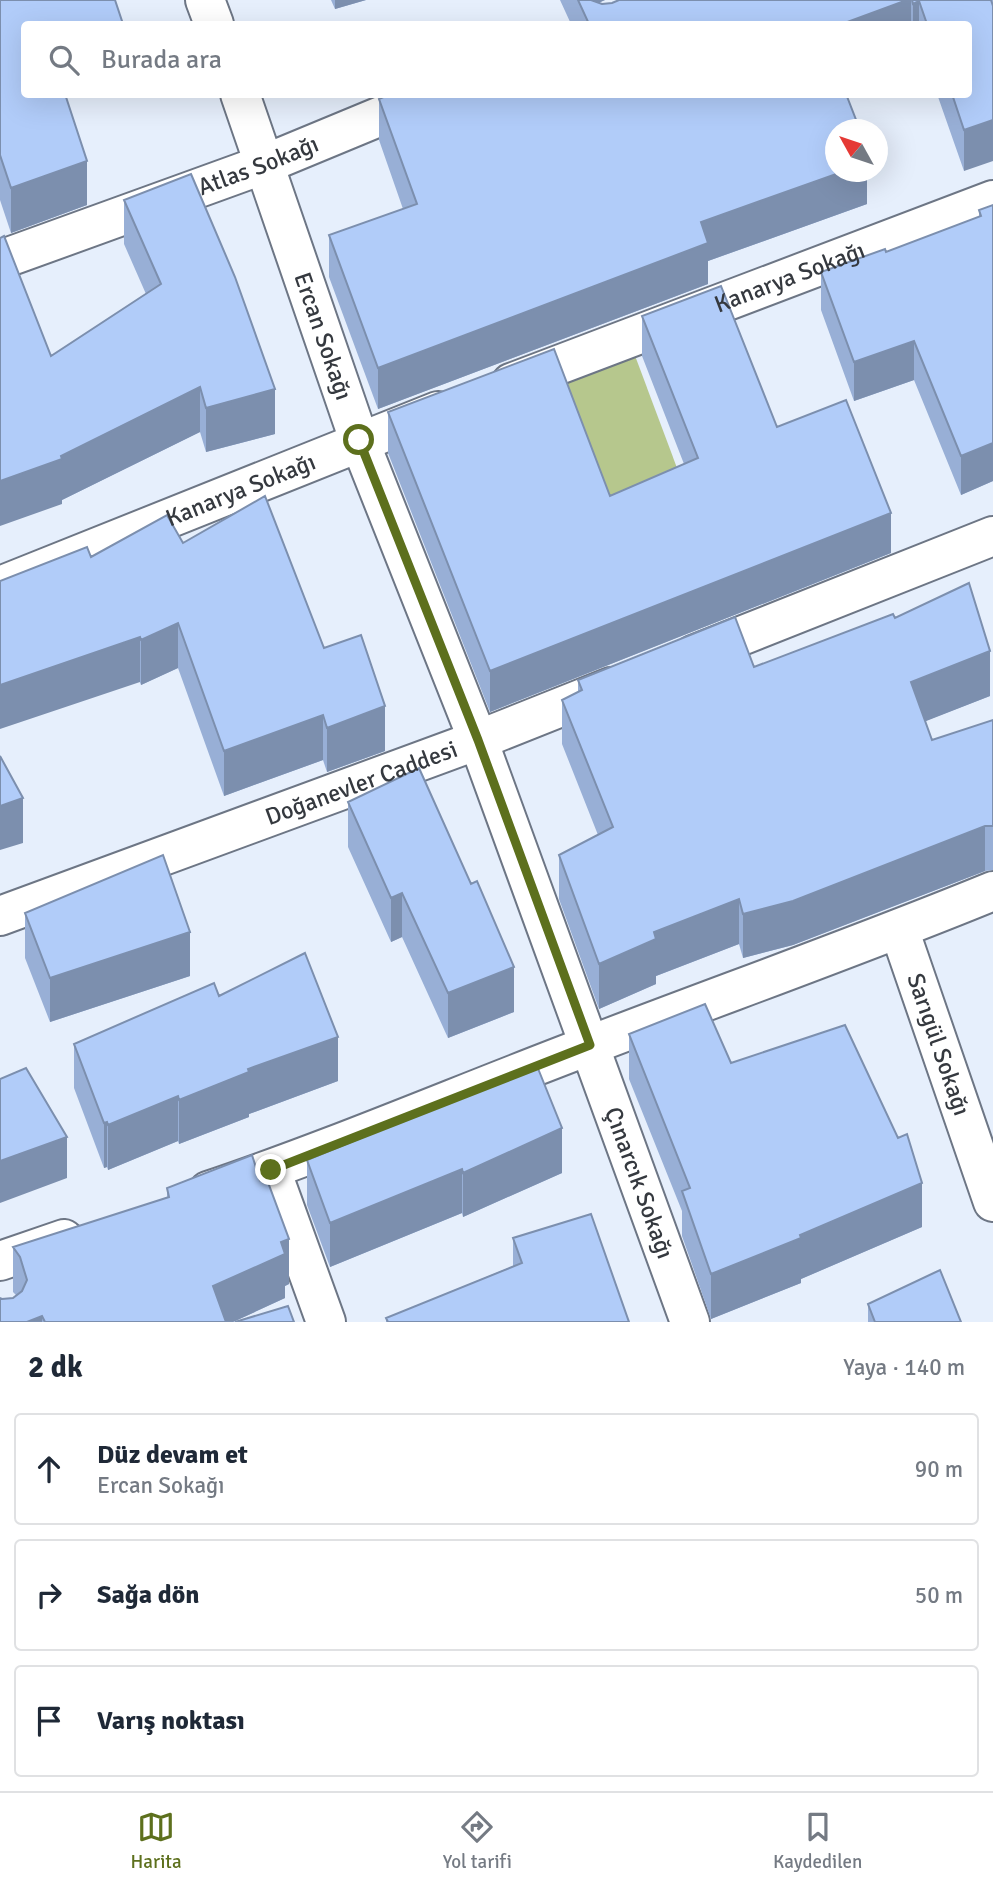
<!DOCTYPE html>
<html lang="tr">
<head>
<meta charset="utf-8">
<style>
  :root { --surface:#fff; --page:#f6f6f7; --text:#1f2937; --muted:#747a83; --line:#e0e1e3; --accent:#5d701d }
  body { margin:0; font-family:Signika,sans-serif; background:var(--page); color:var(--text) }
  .compass { position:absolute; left:825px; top:119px; width:63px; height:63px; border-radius:50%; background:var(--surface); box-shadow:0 7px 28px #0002; rotate:310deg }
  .stop { position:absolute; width:21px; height:21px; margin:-16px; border:5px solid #5d701d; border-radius:50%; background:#fff }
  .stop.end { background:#5d701d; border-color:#fff; box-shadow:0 2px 7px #0008 }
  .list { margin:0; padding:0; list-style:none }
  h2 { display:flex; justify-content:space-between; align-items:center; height:91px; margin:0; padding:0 28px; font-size:30px }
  h2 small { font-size:23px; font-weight:400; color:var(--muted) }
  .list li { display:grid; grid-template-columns:46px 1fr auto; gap:21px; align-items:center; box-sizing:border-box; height:112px; margin:0 14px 14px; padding:0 14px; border:2px solid var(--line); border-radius:7px }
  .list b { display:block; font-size:26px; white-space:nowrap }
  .list p { margin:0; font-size:23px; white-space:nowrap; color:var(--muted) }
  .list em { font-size:23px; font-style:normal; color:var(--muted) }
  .icon { flex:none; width:38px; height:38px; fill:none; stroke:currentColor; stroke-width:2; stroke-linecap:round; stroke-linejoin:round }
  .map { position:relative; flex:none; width:993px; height:1322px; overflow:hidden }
  .search { position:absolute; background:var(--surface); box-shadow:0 7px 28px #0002; left:21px; right:21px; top:21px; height:77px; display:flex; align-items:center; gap:18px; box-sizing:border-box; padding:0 24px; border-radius:7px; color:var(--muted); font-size:26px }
  .sheet { height:469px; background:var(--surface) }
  nav { display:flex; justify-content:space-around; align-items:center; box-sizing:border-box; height:98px; border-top:2px solid var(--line); background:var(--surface); font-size:19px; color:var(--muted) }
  nav a { display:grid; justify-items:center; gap:4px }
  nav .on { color:var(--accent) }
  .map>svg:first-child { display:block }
  .green { fill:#b6c78d }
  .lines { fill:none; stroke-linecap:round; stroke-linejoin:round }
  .minor-casing { stroke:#6d7685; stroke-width:42 }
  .minor { stroke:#fff; stroke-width:38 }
  .wall { fill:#98afd6 }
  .shaded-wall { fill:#7c8fae }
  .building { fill:#b1ccf9; stroke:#7c8fae; stroke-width:2 }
  .route { stroke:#5d701d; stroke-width:9 }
  .labels { text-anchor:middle; stroke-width:5; stroke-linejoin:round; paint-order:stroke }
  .street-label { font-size:24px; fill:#35393f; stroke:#f9fcff }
</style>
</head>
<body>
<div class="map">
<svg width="993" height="1322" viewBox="0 0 993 1322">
  <rect width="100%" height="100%" fill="#e6effc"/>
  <path class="green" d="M634,353L686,492L605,522L551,382Z"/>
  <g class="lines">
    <g class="minor-casing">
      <g id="minor">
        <path d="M205,0L214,24"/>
        <path id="s1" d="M240,94L359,440L478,740L690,1322"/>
        <path id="s2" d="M0,260L265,164L434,94"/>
        <path id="s3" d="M511,383L993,200"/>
        <path id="s4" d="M0,586L438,411"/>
        <path d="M693,655L993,536"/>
        <path id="s5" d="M0,916L478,740L611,687"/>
        <path id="s6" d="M899,929L993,1202"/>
        <path d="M271,1170L326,1322"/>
        <path d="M208,1191C336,1148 461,1094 588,1046C723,994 859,946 993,891"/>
        <path d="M0,1261L64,1239"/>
      </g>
    </g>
    <use href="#minor" class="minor"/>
  </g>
  <path class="wall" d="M0,0L24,94H72L66,97L87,205L11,233L0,200Z
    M331,0H366L335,9Z
    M560,0H605L598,3L602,4L612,3L619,0H993L964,171L937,94H969V24H571Z
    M379,99L867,172V204L708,261V284L378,409L329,277V235L403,209L379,140Z
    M124,200L275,434L206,452L200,432L62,500V504L51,356L146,294L124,244Z
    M993,205V481L961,495L914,380L854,401L821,310V272L886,252L979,217V210Z
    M642,316L777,427L891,553L490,712L388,453V412L610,496L684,464L642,356Z
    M183,543L324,648L385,751L327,772L323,760L224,796L178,668L141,685L91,557Z
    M895,618L990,696L925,721L932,740L993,720V870L985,871L793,945L743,958L739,944L656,976V984L599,1009L559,899V855L598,835L562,744V700L578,692V680L754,667Z
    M348,802L514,1012L448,1038L402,937L391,942L348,847Z
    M25,913L190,976L50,1022L25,958Z
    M219,996L338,1081L249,1114V1117L179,1144L178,1141L108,1170L107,1167L104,1168L74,1088V1044Z
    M629,1034L731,1063L922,1227L801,1279V1283L711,1319L682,1236V1211L629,1079Z
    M307,1160L562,1173L463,1217L462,1213L330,1267L307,1205Z
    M167,1188L289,1284L285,1286V1298L233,1322H0L2,1299L13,1298L16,1295L13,1292V1247L167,1198Z
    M513,1238L629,1322H386V1318L513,1266Z
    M868,1304L961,1322H868Z"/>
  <path class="shaded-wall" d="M335,0H366L335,9Z
    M583,0H605L596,4Z
    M907,0H911V24H842Z
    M919,1V24H913V4Z
    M993,120V161L964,171V130Z
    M87,161V205L11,233V188Z
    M842,172H867V204L708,261V284L378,409V368L701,222Z
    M914,341V380L854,401V362Z
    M200,387V432L62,500V504L0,526V481L61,456Z
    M275,389V434L206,452V408Z
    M993,443V481L961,495V456Z
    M891,513V553L490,712V671Z
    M178,623V668L141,685V640Z
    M140,637V682L0,729V685Z
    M990,651V696L911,727V682Z
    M385,706V751L327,772V728Z
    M323,715V760L224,796V751Z
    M23,798V843L0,850V806Z
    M985,826V871L793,945L743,958V914Z
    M402,893V937L391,942V898Z
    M739,899V944L656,976V984L599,1009V964L654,932Z
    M190,932V976L50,1022V978Z
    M514,967V1012L448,1038V993Z
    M338,1037V1081L249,1114V1117L179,1144V1100L248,1069Z
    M178,1096V1141L108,1170V1125Z
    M107,1122V1167L104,1168V1123Z
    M562,1128V1173L463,1217V1173Z
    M67,1137V1178L0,1203V1161Z
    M462,1169V1213L330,1267V1223Z
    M922,1183V1227L801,1279V1283L711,1319V1274Z
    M289,1239V1284L285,1286V1298L233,1322H213V1286L281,1242Z
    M42,1316V1322H27Z"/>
  <path class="building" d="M0,0H115L123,24H24V94H65L87,161L11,188L0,155Z
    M578,0H591L602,4L612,3L619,0H907L842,24H589Z
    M912,0H991L993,6V120L964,130L952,94H969V24H927L919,1L913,4Z
    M390,94H846L860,130H836V172H842L701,222L708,243L378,368L329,235L417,204L379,99Z
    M191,174L235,277L275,389L206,408L200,387L61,456L62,459L0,481V238L4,236L51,356L161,284L124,200Z
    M993,205V443L961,456L914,341L854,362L821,272L885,249L886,252L981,216L979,210Z
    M721,286L777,427L846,400L891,513L490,671L388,412L554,349L610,496L698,458L642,316Z
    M265,496L324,648L361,635L385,706L327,728L323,715L224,751L178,623L141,640L140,637L0,685V581L87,547L91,557L167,515L183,543Z
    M969,583L990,651L911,682L932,740L993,720V826H985L793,901L743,914L739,899L654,932L656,939L599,964L559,855L613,827L562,700L582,690L578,680L735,617L754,667L893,614L895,618Z
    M0,756L23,798L0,806Z
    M419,768L471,884L477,881L514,967L448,993L402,893L391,898L348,802Z
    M163,855L190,932L50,978L25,913Z
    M305,953L338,1037L248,1069L249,1072L179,1100L178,1096L108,1125L107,1122L104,1123L74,1044L214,983L219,996Z
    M705,1004L731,1063L845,1025L898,1138L907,1134L922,1183L800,1235L801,1238L711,1274L682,1191L690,1188L629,1034Z
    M537,1066L562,1128L463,1173L462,1169L330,1223L307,1160Z
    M26,1068L67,1137L0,1161V1079Z
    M252,1155L260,1180L266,1177L289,1239L281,1242L285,1254L213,1286L226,1322H45L42,1316L27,1322H0V1298L2,1299L13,1298L22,1291L27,1280L20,1257L13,1247L169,1197L167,1188Z
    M591,1214L629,1322H388L386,1318L522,1263L513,1238Z
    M940,1270L961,1322H875L868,1304Z
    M288,1306L294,1322H235Z"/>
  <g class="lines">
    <path class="route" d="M271,1170L590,1045L478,740L359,440"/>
  </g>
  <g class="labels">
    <g class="street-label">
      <text dy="8" stroke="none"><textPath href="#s2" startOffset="275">Atlas Sokağı</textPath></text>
      <text dy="8" stroke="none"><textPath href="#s3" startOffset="298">Kanarya Sokağı</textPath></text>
      <text dy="8" stroke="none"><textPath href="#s1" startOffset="256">Ercan Sokağı</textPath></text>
      <text dy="8" stroke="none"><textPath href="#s4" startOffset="259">Kanarya Sokağı</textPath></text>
      <text dy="8" stroke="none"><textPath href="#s5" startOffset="385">Doğanevler Caddesi</textPath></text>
      <text dy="8" stroke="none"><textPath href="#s6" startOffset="122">Sarıgül Sokağı</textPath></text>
      <text dy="8" stroke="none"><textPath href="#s1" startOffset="1160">Çınarcık Sokağı</textPath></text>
    </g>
  </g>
</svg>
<svg class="compass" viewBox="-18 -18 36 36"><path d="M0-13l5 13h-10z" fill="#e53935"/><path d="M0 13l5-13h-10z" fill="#747a83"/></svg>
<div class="stop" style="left:359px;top:440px"></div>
<div class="stop end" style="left:271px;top:1170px"></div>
<div class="search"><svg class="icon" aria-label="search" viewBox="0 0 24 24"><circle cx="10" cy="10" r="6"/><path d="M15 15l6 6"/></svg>Burada ara</div>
</div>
<section class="sheet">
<h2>2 dk<small>Yaya · 140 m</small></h2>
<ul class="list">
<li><svg class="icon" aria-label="ahead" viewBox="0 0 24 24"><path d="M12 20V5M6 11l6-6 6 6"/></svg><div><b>Düz devam et</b><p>Ercan Sokağı</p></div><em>90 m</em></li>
<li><svg class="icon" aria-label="right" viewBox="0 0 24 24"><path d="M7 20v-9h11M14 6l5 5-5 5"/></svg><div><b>Sağa dön</b></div><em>50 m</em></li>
<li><svg class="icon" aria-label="arrive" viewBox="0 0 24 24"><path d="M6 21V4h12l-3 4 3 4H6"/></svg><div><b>Varış noktası</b></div></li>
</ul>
</section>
<nav>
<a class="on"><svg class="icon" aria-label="map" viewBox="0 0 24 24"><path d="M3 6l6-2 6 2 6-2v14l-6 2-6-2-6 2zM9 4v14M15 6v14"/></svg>Harita</a>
<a><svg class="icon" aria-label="directions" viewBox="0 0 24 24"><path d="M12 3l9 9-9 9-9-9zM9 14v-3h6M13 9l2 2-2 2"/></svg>Yol tarifi</a>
<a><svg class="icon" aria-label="saved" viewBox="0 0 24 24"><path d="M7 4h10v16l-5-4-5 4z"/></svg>Kaydedilen</a>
</nav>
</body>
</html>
